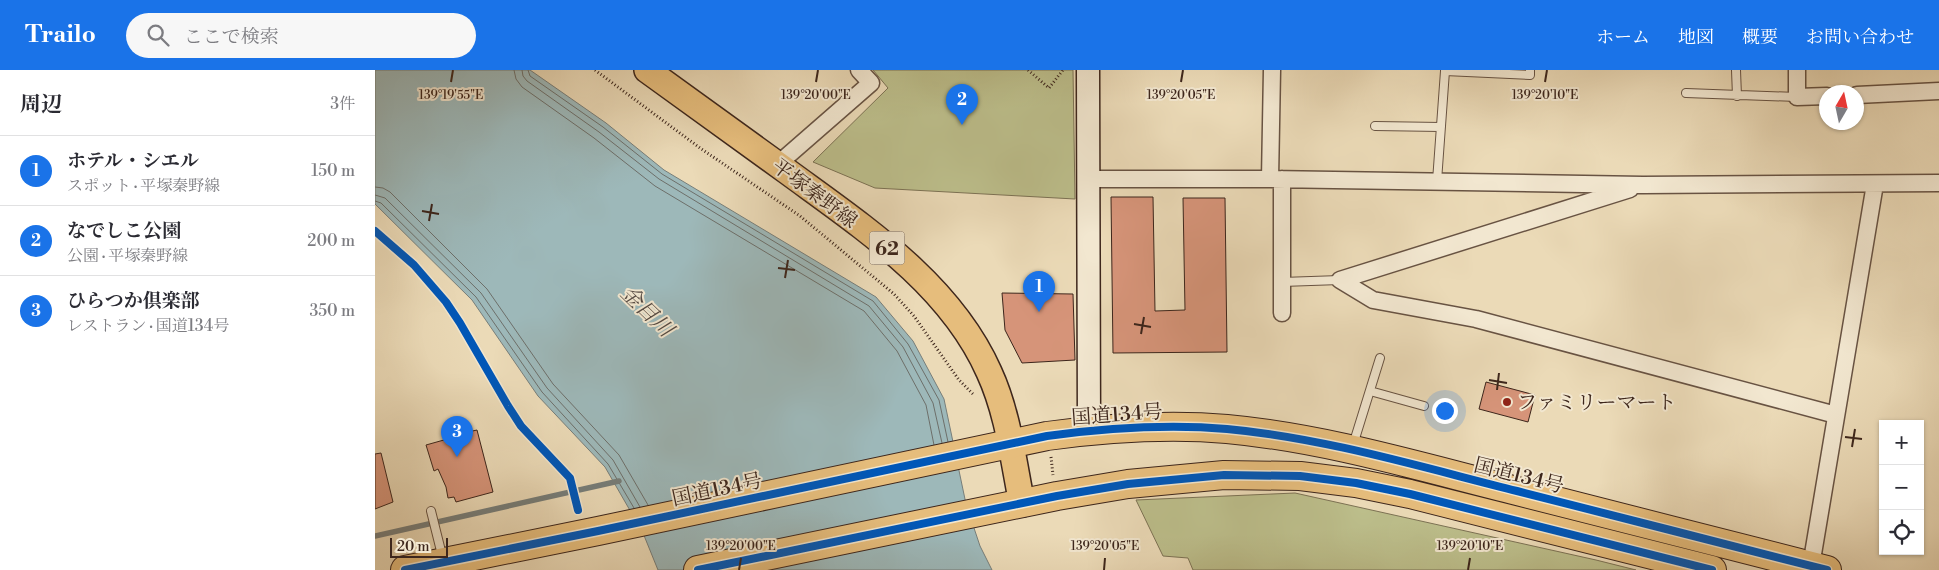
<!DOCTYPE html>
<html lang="ja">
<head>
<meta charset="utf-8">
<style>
  :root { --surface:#fff; --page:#f7f7f7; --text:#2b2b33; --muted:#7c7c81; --line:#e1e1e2; --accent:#1a73e8 }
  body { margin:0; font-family:"Libre Bodoni","Noto Serif JP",serif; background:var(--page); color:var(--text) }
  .controls { position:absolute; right:15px; bottom:15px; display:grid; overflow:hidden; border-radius:0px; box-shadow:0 1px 4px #0004 }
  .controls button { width:45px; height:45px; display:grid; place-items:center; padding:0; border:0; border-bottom:1px solid var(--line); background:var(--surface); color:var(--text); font:25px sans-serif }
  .compass { position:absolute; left:1444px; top:15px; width:45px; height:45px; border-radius:50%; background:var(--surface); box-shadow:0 1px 4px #0004; rotate:9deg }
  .scale { position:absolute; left:15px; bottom:12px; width:58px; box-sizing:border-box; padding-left:5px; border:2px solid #3d261c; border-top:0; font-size:14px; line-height:18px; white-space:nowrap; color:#3d261c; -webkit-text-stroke:4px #f2e7d0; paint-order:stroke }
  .you { position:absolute; left:1069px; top:340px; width:18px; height:18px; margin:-12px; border:4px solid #fff; border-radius:50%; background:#1a73e8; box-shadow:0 0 0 8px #1a73e833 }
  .badge { display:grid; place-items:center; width:32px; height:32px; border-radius:50%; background:var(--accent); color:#fff; font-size:16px; font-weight:700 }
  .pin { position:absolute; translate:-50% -41px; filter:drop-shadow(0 1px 2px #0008) }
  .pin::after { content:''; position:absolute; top:26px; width:18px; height:15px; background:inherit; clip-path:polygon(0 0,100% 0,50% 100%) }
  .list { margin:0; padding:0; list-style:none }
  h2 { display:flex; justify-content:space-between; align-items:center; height:65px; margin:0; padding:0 20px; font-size:21px }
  h2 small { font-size:16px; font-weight:400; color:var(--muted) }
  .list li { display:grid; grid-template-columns:32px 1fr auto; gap:15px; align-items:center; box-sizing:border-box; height:70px; padding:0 20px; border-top:1px solid var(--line) }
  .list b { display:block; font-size:19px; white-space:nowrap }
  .list p { margin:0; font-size:16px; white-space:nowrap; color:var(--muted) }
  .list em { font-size:16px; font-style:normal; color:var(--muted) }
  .icon { flex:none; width:28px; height:28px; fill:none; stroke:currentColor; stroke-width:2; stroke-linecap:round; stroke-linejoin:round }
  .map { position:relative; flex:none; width:1564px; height:500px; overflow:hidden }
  header { display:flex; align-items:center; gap:30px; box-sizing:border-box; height:70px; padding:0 25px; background:var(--accent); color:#fff }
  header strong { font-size:24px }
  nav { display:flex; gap:28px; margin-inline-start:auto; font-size:18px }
  .search { width:350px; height:45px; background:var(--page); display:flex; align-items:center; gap:12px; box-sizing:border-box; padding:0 18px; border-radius:28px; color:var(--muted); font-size:19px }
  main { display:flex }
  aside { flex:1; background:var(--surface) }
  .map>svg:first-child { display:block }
  .green { fill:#bcbe8b; stroke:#7c7254 }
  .water { fill:#9db8b9; stroke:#777e7a }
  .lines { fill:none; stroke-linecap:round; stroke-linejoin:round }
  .shore { stroke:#6d6f6a; stroke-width:1 }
  .stream { stroke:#777e7a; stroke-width:5.5 }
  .building { fill:#d69479; stroke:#3d261c }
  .lane-casing { stroke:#685343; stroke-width:10 }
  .street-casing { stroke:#685343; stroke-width:19 }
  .secondary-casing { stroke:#3d261c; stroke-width:25 }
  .primary-casing { stroke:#3d261c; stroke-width:28 }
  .highway-casing { stroke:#3d261c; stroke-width:30 }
  .path { stroke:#3d261c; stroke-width:3; stroke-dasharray:1 2.5; stroke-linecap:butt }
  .lane { stroke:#f2e7d0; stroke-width:8 }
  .street { stroke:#f2e7d0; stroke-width:16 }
  .secondary { stroke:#f2e7d0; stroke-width:22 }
  .primary { stroke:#e6bd7c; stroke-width:25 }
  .highway { stroke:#e6bd7c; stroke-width:28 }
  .cycleway-casing { stroke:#f2e7d0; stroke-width:11 }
  .cycleway { stroke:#0057b8; stroke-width:8 }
  .ticks { fill:none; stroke:#3d261c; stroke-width:2 }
  .poi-dot { fill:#8f2418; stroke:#f2e7d0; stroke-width:2 }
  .labels { text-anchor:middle; stroke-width:4; stroke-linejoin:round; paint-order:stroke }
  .shield { fill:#f2e7d0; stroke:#736052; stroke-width:1 }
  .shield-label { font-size:19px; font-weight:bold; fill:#3d261c }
  .street-label { font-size:20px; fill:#3d261c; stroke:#f2e7d0 }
  .poi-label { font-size:20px; fill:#3d261c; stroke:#f2e7d0; text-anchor:start }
  .water-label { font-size:21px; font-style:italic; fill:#554a43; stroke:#f2e7d0 }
  .ticks-label { font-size:12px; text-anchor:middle; fill:#3d261c; stroke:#f2e7d0; stroke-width:4; stroke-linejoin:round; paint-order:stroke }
</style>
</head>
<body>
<header>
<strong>Trailo</strong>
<div class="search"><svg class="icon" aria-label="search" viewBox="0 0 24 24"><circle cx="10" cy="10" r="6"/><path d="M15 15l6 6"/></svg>ここで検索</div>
<nav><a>ホーム</a><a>地図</a><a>概要</a><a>お問い合わせ</a></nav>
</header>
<main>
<aside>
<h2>周辺<small>3件</small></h2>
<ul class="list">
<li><span class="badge">1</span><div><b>ホテル・シエル</b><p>スポット · 平塚秦野線</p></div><em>150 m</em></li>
<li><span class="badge">2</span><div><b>なでしこ公園</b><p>公園 · 平塚秦野線</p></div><em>200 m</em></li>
<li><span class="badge">3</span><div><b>ひらつか倶楽部</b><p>レストラン · 国道134号</p></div><em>350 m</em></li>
</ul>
</aside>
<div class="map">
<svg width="1564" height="500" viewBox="0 0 1564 500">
  <rect width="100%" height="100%" fill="#ebdab7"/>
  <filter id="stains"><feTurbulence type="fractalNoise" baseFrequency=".004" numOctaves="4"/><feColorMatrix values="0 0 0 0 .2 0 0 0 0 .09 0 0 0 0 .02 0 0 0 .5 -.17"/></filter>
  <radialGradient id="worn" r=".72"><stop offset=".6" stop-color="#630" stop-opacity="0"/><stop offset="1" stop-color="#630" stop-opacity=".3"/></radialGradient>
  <path class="green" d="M498,0H698L700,129L500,118L438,92L513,18Z
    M920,423L1221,490L1261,500H818L813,488L788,486L761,430Z"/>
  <path class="water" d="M0,0H155L231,53L289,100L501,227L538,271L569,329L591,434L605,476L617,500H283L268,463L230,397L163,326L97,230L0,134Z"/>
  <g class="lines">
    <path class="shore" d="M139,0L141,9L147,17L219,68L280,116L489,241L522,281L551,335L559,375
      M147,0L148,6L152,11L224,62L284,109L494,236L528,277L558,333L567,373
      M153,0L155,6L228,57L287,104L498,231L533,274L564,330L573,372
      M0,117L8,118L15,122L112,219L178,314L244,385L273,435
      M0,125L10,128L106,223L172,318L238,390L265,437
      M0,131L6,133L101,227L167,322L233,394L259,438"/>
    <path class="stream" d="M0,466L244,411"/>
  </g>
  <path class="building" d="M736,127H778L780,241L810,240L808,128H850L852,282L738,283Z
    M627,223L698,224L700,290L647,293L630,260Z
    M1111,312L1160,325L1153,352L1104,339Z
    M102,360L118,422L81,432L79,427L73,428L71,417L63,399L59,401L51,375L76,368L75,366Z
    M6,383L18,432L0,439V384Z"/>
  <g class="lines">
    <g class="lane-casing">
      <path id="lane" d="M1361,0L1362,26
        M1311,23L1422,27
        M1000,56L1066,57
        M1062,111L1070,1L1155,5V0
        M907,212L965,210
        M995,321L1049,336
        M978,375L1005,288
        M56,441L68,489"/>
    </g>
    <g class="street-casing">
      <path id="street" d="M1422,0V27L1452,26
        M1482,25L1564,21
        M402,95L496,13L484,0
        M713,109H895L1268,115L1564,113
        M895,109L897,0
        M1255,119L965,210L998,230L1101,249L1461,345
        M907,243V109
        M1436,496L1500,114"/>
    </g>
    <g class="secondary-casing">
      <path id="secondary" d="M713,0L714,361"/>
    </g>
    <g class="primary-casing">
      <path id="primary" d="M272,0C319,34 366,68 413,102C488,157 575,214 614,302C633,343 638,389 647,434"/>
    </g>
    <g class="highway-casing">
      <path id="highway" d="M30,500L223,461L672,366C732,358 792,354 852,359C950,368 1046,397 1142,421C1245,447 1349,474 1452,500
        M323,500L682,426L753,414L849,405L925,406L981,413L1035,424L1337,500"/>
    </g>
    <path class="path" d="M220,0L325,78L425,146L519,224L539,246L584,310L598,324
      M653,0L674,18L688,0
      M676,387L678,405"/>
    <use href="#lane" class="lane"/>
    <use href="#street" class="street"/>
    <use href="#secondary" class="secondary"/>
    <use href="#primary" class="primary"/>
    <use href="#highway" class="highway"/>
    <g class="cycleway-casing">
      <path id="cycleway" d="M0,161L39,195L71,232L85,253L133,336L146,356L195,408L203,440
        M30,500L223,461L672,366C732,358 792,354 852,359C950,368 1046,397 1142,421C1245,447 1349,474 1452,500
        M323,500L682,426L753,414L849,405L925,406L981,413L1035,424L1337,500"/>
    </g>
    <use href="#cycleway" class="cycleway"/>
  </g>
  <path class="ticks" d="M76,12L78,0M441,12L443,0M806,12L808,0M1170,12L1172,0M47,141L64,144M54,151L57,134M403,198L420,200M410,208L413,190M759,254L776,257M766,264L769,247M1114,310L1132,313M1122,320L1124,303M1470,367L1487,369M1477,377L1480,359M364,500L366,488M729,500L730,488M1093,500L1095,488"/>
  <circle class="poi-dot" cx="1132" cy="332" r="5"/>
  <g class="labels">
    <rect class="shield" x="494.5" y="161.5" width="35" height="33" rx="4"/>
    <g class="shield-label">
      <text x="512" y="185">62</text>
    </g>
    <g class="street-label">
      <text transform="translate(440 123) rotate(37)" y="7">平塚秦野線</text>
      <text transform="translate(742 344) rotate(-4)" y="7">国道134号</text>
      <text transform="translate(1144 405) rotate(14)" y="7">国道134号</text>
      <text transform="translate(342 419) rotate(-12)" y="7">国道134号</text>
    </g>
    <g class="poi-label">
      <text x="1142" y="339">ファミリーマート</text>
    </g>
    <g class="water-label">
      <text transform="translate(272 241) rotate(44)" y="7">金目川</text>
    </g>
  </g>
  <g class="ticks-label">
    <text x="76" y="29">139°19'55"E</text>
    <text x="441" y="29">139°20'00"E</text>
    <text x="806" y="29">139°20'05"E</text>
    <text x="1170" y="29">139°20'10"E</text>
    <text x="366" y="480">139°20'00"E</text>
    <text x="730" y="480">139°20'05"E</text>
    <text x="1095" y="480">139°20'10"E</text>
  </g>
  <rect width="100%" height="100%" filter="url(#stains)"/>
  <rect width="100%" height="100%" fill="url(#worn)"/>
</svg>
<div class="controls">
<button>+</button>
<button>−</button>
<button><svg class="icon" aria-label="locate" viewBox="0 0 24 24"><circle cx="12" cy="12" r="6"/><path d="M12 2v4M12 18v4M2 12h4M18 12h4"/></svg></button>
</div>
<svg class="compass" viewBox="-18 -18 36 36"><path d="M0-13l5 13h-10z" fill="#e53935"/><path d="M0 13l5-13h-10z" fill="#7c7c81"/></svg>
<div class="scale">20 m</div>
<div class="you"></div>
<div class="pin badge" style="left:664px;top:242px">1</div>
<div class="pin badge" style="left:587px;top:55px">2</div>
<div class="pin badge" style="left:82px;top:387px">3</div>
</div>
</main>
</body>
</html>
